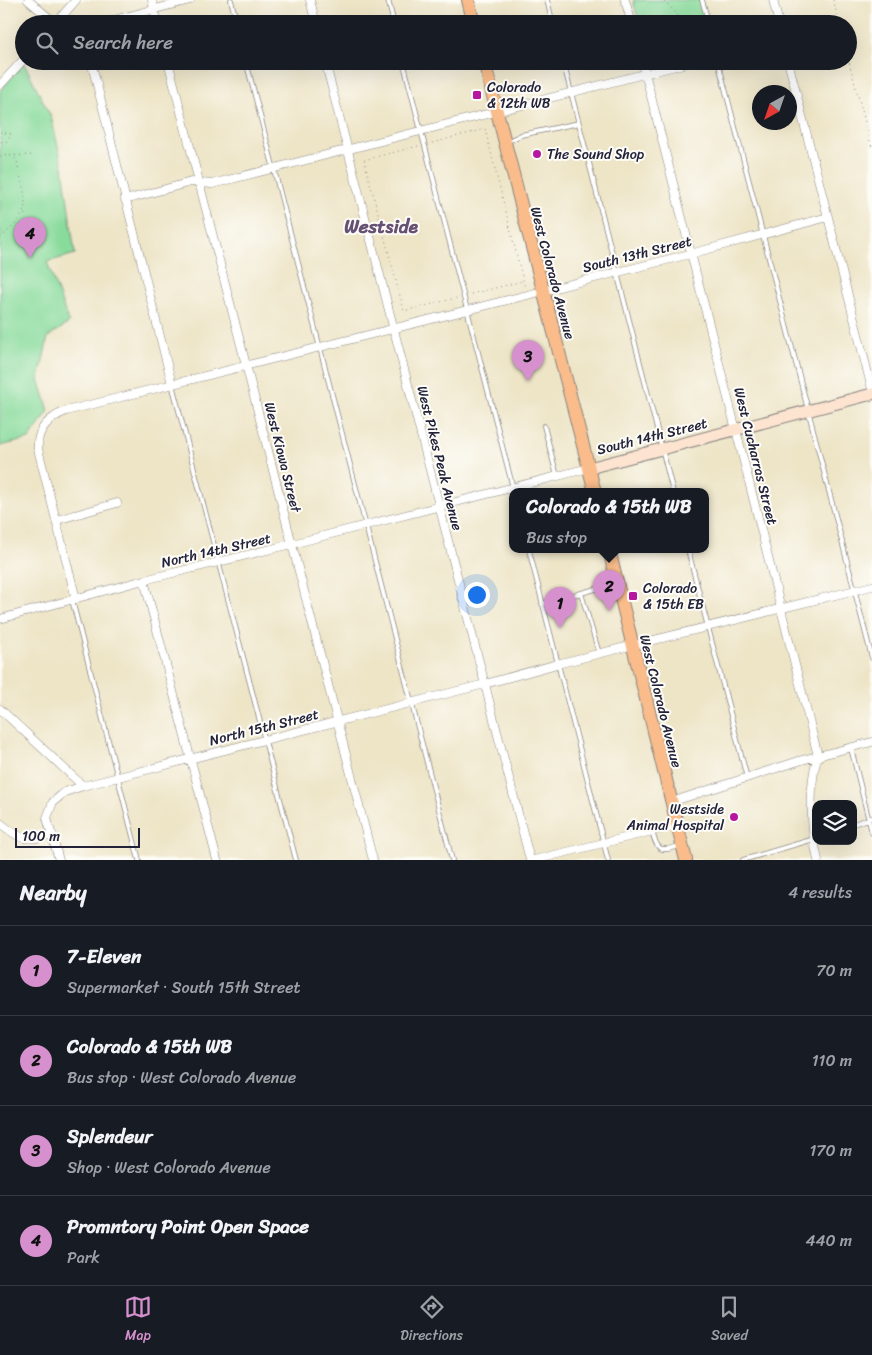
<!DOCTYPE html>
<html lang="en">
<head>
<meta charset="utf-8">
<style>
  :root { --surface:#171b24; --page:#20242c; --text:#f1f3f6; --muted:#9ea1a6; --line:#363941; --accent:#d690ce }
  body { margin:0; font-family:Sriracha,sans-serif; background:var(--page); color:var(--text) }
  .controls { position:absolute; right:15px; bottom:15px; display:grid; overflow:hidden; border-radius:10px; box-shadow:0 5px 20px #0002 }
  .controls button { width:45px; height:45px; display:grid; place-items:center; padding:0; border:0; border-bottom:1px solid var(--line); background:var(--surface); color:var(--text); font:25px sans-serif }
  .compass { position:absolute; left:752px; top:85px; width:45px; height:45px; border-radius:50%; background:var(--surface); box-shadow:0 5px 20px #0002; rotate:220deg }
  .scale { position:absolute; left:15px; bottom:12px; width:125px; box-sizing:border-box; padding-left:5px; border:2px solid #22223b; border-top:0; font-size:14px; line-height:18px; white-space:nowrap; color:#22223b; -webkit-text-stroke:4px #fdfcf7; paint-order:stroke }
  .you { position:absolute; left:476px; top:594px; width:18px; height:18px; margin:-12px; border:4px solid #fff; border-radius:50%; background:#1a73e8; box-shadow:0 0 0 8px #1a73e833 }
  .badge { display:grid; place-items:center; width:32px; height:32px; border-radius:50%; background:var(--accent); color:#111; font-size:16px; font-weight:700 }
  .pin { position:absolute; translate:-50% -41px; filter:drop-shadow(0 1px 2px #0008) }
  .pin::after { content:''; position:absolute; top:26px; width:18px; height:15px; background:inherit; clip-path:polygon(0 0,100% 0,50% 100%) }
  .popup { position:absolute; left:509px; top:488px; width:200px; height:65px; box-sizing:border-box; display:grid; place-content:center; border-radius:10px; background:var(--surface); filter:drop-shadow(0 1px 4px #0005); font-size:16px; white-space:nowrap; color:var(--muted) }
  .popup b { font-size:19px; color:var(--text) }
  .popup::after { content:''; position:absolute; left:50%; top:100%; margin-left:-10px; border:10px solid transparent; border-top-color:var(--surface) }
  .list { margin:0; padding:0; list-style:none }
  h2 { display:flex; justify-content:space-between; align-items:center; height:65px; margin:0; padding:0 20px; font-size:21px }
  h2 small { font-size:16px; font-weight:400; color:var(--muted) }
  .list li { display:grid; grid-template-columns:32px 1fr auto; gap:15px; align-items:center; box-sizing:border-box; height:90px; padding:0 20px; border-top:1px solid var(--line) }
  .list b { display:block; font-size:19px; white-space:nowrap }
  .list p { margin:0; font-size:16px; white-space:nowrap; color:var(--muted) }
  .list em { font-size:16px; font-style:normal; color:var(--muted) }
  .icon { flex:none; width:28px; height:28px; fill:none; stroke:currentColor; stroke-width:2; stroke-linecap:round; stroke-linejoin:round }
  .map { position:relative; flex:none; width:872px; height:860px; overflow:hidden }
  .search { position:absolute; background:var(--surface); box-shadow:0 5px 20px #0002; left:15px; right:15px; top:15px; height:55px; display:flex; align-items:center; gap:12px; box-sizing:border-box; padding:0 18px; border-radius:28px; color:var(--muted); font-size:19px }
  .sheet { height:425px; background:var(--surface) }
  nav { display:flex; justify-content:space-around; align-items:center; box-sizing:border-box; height:70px; border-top:1px solid var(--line); background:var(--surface); font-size:14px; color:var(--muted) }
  nav a { display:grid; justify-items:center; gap:2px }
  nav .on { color:var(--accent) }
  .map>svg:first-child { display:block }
  .green { fill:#89db9c; stroke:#567e6c }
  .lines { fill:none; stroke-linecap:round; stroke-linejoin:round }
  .lane-casing { stroke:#888481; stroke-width:5.5 }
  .street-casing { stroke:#888481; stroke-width:9 }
  .secondary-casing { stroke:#888481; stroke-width:13 }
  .primary-casing { stroke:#888481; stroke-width:14 }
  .path { stroke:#888481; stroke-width:1; stroke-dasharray:1 4; stroke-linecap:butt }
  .lane { stroke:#fff; stroke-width:4 }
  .street { stroke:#fff; stroke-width:8 }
  .secondary { stroke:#fde4d0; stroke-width:11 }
  .primary { stroke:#f9bc8a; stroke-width:12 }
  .poi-dot { fill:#b5179e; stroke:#fdfcf7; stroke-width:2 }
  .labels { text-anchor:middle; stroke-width:4; stroke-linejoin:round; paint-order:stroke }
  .poi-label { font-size:14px; fill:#22223b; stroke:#fdfcf7; text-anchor:start }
  .street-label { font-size:14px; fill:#22223b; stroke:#fdfcf7 }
  .district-label { font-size:19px; font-weight:bold; fill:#665174; stroke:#fdfcf7 }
</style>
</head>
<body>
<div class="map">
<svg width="872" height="860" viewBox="0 0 872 860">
  <rect width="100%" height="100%" fill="#fdfcf7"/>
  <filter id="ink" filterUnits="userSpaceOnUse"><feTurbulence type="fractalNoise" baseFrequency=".02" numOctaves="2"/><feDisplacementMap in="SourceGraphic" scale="10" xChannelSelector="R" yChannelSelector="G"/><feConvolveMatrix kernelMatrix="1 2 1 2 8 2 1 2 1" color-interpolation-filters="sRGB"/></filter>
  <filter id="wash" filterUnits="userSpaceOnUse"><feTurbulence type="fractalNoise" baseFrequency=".0096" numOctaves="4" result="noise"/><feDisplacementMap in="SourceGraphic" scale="20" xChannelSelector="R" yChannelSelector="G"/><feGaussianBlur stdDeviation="1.12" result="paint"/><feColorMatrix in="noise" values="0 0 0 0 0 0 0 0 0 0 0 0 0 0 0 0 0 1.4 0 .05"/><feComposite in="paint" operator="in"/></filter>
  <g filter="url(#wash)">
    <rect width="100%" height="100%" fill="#eee5c7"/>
    <path class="green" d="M633,0H700L707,24H639Z
      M24,63L51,117L63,167L75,254L47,262L69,323L48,337L39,379L49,411L29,439L0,446V91Z"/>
  </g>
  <g filter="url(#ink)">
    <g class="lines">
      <g class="lane-casing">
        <path id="lane" d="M231,0L237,24
          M388,0L394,24
          M547,0L553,24
          M702,0L709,24
          M246,61L452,860
          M403,61L514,492
          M563,61L673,492
          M718,61L872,658
          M506,142L521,135L579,123
          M172,384L296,860
          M544,426L557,476
          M529,550L608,860
          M688,550L747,778
          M72,600L139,860
          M542,604L581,593
          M599,653L581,593L614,584
          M851,748L872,833
          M853,824L872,818
          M652,831C657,851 660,852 679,846
          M743,860L814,839"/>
      </g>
      <g class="street-casing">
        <path id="street" d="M28,0L56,24
          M152,0L158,24
          M310,0L316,24
          M625,0L632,24
          M773,0L779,24
          M55,24L76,0
          M98,24L190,0
          M91,61L172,384
          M168,61L373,860
          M325,61L530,860
          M642,61L736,430L818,756C808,783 811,832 818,860
          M788,61L872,389
          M0,85L24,59
          M125,200L191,182L212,184L695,61
          M57,520L117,503
          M144,580L217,860
          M76,599L38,449C36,429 49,418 66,411L690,254L828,217
          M0,619L144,580L292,544L589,468
          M0,709L83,786
          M671,802L802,760L872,742
          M0,823C23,841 24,841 53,835
          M59,860L47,818L53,802L65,792L83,786L485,684L557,664L872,586
          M534,860L677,825"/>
      </g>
      <g class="secondary-casing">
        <path id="secondary" d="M589,468L872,394"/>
      </g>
      <g class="primary-casing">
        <path id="primary" d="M468,0L474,24
          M484,61L595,492
          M609,550L686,860"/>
      </g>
      <path class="path" d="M661,0L664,1L670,0
        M833,0L840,24
        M664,1L678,15L677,24
        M848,58L872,148
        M0,132L11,134L8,141L0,142
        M432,143L485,129L525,288
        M418,146L364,160L404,311L457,298
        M0,156L31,155
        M24,214L28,215
        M0,238C36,208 25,202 17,161L13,156
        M471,294L523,281"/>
      <use href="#lane" class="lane"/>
      <use href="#street" class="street"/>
      <use href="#secondary" class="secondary"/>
      <use href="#primary" class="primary"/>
    </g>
  </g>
  <g class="poi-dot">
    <rect x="472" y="90" width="10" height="10" rx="2.5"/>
    <circle cx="537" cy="154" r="5"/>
    <rect x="628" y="591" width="10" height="10" rx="2.5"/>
    <circle cx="734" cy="817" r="5"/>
  </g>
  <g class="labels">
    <g class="poi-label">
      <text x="487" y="92">Colorado<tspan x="487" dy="16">&amp; 12th WB</tspan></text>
      <text x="547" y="159">The Sound Shop</text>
      <text x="643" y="593">Colorado<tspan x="643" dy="16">&amp; 15th EB</tspan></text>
      <text x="724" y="814" text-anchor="end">Westside<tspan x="724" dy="16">Animal Hospital</tspan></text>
    </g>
    <g class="street-label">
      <text transform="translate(637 254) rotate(-14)" y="5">South 13th Street</text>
      <text transform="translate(553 273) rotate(75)" y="5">West Colorado Avenue</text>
      <text transform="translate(652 436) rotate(-14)" y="5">South 14th Street</text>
      <text transform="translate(756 456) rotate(76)" y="5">West Cucharras Street</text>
      <text transform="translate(283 457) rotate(76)" y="5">West Kiowa Street</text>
      <text transform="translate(440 458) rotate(76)" y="5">West Pikes Peak Avenue</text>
      <text transform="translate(216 550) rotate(-13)" y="5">North 14th Street</text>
      <text transform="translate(661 701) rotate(76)" y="5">West Colorado Avenue</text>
      <text transform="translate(264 727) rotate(-14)" y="5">North 15th Street</text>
    </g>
    <g class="district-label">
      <text x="381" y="233">Westside</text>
    </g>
  </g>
</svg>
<div class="controls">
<button><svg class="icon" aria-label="layers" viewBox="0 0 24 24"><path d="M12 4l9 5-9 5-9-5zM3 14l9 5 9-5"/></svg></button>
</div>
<svg class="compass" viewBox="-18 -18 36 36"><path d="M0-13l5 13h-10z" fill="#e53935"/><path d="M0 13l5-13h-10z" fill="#9ea1a6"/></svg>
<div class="scale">100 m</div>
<div class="you"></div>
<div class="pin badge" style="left:560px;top:628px">1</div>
<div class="pin badge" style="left:609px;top:611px">2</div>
<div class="popup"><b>Colorado &amp; 15th WB</b>Bus stop</div>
<div class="pin badge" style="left:528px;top:381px">3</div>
<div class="pin badge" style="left:30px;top:258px">4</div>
<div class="search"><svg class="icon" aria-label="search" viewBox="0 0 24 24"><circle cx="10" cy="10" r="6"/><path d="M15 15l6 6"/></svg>Search here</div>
</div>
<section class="sheet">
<h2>Nearby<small>4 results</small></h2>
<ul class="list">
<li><span class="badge">1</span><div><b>7-Eleven</b><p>Supermarket · South 15th Street</p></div><em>70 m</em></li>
<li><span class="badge">2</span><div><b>Colorado &amp; 15th WB</b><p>Bus stop · West Colorado Avenue</p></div><em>110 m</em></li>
<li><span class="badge">3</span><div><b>Splendeur</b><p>Shop · West Colorado Avenue</p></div><em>170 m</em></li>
<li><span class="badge">4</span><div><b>Promntory Point Open Space</b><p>Park</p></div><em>440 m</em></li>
</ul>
</section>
<nav>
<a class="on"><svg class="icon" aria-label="map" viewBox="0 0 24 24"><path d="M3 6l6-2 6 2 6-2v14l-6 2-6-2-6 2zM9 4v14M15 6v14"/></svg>Map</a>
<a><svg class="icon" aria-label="directions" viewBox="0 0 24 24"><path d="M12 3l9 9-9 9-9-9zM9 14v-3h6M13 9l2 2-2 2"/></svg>Directions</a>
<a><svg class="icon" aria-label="saved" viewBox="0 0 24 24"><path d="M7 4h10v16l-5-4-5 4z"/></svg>Saved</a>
</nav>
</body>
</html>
